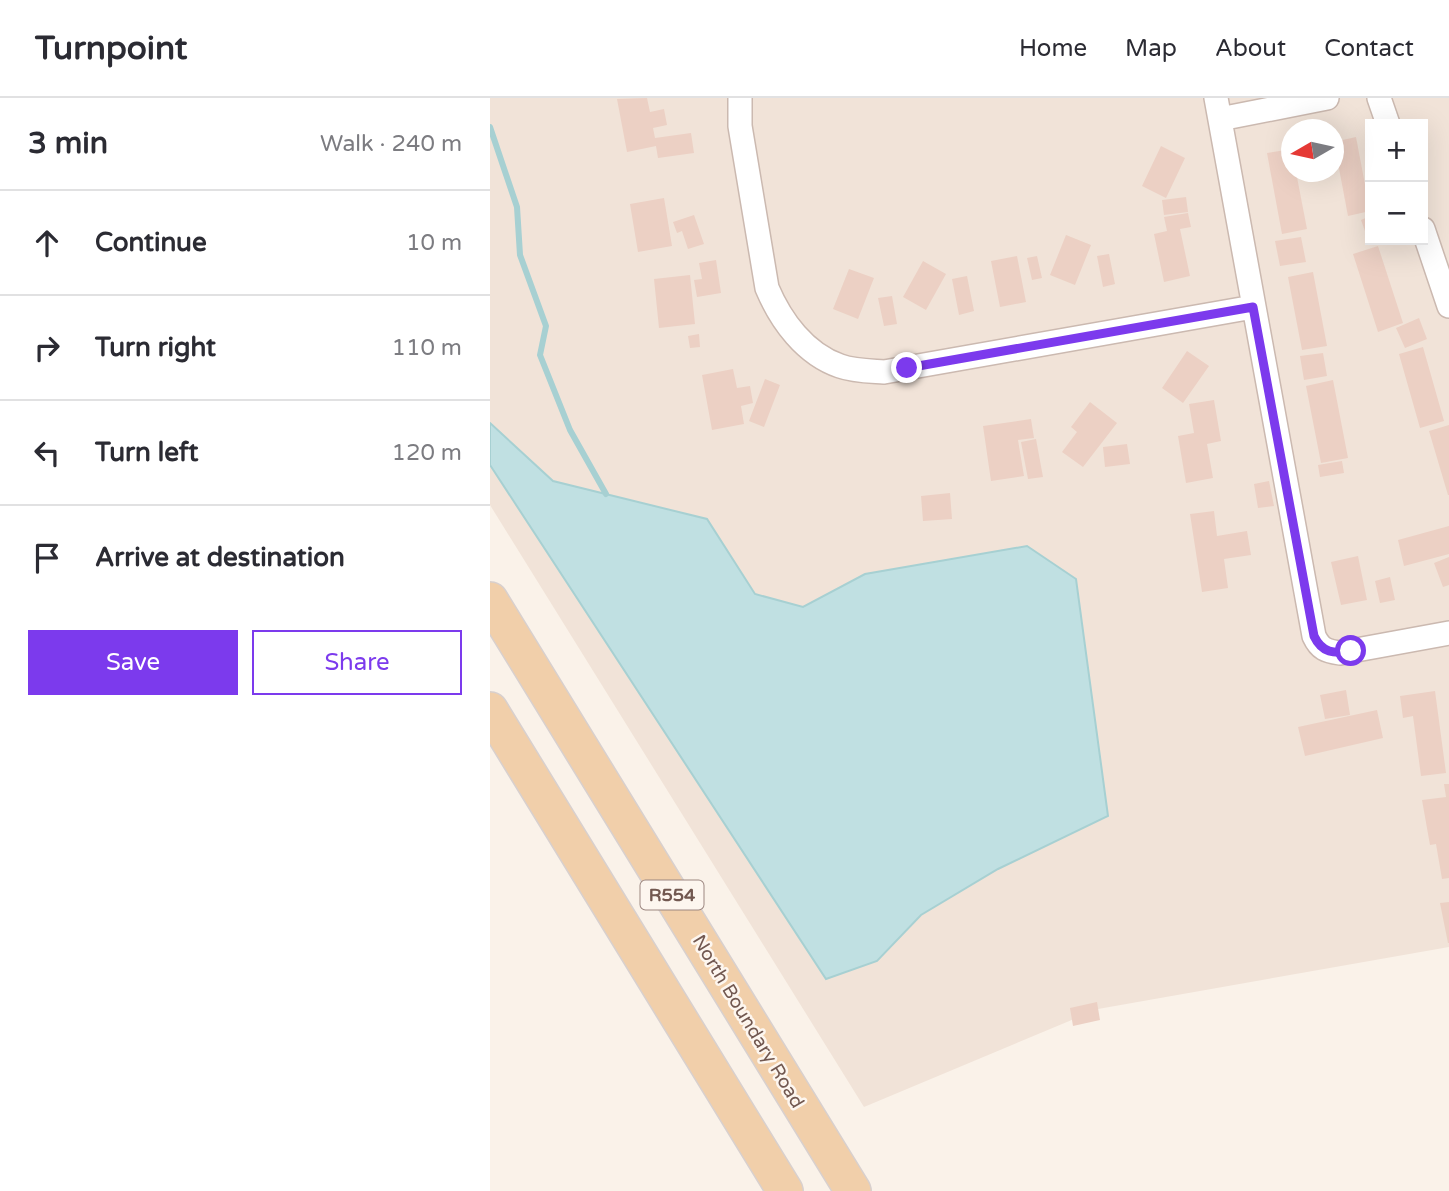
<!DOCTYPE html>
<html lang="en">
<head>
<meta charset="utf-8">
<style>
  :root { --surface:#fff; --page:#f7f7f7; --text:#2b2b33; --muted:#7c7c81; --line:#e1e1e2; --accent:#7c3aed }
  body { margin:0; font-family:"Varela Round",sans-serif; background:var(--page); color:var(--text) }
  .controls { position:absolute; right:21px; top:21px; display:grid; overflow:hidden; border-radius:0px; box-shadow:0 7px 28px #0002 }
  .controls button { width:63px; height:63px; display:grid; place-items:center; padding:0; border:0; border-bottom:2px solid var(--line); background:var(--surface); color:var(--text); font:35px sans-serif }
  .compass { position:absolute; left:791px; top:21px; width:63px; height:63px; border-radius:50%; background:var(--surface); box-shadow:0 7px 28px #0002; rotate:261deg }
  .stop { position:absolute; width:21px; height:21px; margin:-16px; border:5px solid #7c3aed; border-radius:50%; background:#fff }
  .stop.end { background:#7c3aed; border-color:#fff; box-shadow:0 2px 7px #0008 }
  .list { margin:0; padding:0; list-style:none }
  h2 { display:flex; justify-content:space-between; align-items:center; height:91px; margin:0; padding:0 28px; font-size:30px }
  h2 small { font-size:23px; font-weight:400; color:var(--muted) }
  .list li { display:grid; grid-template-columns:46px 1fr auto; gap:21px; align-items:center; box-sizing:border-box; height:105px; padding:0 28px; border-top:2px solid var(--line) }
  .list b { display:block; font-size:26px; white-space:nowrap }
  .list em { font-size:23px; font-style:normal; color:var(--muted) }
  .actions { display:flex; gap:14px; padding:21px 28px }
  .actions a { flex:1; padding:16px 0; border:2px solid var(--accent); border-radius:0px; text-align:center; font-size:24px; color:var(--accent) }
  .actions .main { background:var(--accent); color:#fff }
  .icon { flex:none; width:38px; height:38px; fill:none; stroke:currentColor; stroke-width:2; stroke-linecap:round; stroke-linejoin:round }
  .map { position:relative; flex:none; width:959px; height:1093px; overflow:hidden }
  header { display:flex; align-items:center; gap:42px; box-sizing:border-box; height:98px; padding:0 35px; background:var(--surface); border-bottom:2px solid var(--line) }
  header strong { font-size:33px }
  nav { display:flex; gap:38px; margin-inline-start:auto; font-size:24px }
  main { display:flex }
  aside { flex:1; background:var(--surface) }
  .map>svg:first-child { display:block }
  .residential { fill:#f1e3d8; fill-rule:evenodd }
  .water { fill:#c0e0e2; stroke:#a7d0d2; stroke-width:2 }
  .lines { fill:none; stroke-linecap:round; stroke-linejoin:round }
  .stream { stroke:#a7d0d2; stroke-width:6 }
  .building { fill:#ecd0c4 }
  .minor-casing { stroke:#cbb9b0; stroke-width:26 }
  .primary-casing { stroke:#d8d0ce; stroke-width:38 }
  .minor { stroke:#fff; stroke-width:23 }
  .primary { stroke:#f1cfaa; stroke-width:35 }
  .route { stroke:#7c3aed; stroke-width:9 }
  .labels { text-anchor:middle; stroke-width:5; stroke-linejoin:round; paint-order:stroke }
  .shield { fill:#fdf6ef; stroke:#9c8780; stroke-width:2 }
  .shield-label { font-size:18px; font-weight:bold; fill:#725850 }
  .street-label { font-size:19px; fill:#725850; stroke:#fdf6ef }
</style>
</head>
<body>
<header>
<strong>Turnpoint</strong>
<nav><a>Home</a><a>Map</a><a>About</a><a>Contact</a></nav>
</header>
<main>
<aside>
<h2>3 min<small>Walk · 240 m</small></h2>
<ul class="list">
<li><svg class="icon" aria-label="ahead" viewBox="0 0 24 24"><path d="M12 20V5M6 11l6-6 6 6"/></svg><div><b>Continue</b></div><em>10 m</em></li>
<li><svg class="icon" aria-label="right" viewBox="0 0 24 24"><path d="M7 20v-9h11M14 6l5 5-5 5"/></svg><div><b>Turn right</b></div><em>110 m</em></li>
<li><svg class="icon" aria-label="left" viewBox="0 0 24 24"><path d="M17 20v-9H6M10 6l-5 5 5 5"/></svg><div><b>Turn left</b></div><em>120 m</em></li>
<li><svg class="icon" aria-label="arrive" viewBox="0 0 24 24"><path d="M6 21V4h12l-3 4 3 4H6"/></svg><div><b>Arrive at destination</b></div></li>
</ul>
<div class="actions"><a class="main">Save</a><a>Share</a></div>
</aside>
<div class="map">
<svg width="959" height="1093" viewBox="0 0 959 1093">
  <rect width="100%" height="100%" fill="#faf2e9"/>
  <path class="residential" d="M0,0H959V849L608,911L374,1009L0,407ZM880,26H933V142H880ZM802,32H844V74H802Z"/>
  <path class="water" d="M0,325L63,383L217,421L265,496L313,509L375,476L537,448L586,481L618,718L508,771L431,817L387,863L336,881L0,367Z"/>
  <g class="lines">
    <path class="stream" d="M0,29L27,109L30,157L56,228L50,257L80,332L116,396"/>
  </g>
  <path class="building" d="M157,0L160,14L174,11L177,27L163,30L165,40L201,35L204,55L168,60L166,48L137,54L127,1Z
    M866,39L880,113L858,118L844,44Z
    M671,48L695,60L676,100L652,88Z
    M802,51V74H806L817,131L792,136L777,55Z
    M696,99L698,114L674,117L672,102Z
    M174,100L182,148L148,154L140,106Z
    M698,115L701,129L690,131L700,178L674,184L664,136L677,133L674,119Z
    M204,117L214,146L198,151L192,133L187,135L183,124Z
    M880,118V147L871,122Z
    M576,137L601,147L585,187L560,177Z
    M811,139L816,164L790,168L785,143Z
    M888,148L913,225L888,234L863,156Z
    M619,156L625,186L613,189L607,158Z
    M527,158L536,204L510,209L501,163Z
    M547,158L552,180L542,182L537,160Z
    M226,162L231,195L207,199L204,182L212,181L209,165Z
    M433,163L456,176L436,212L413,199Z
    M359,171L384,180L368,221L343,211Z
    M823,174L837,248L812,252L798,179Z
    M200,177L205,226L169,230L164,181Z
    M477,178L484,213L469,217L462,181Z
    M402,198L407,226L394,228L388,200Z
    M929,220L937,241L915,250L906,230Z
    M209,236L210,249L200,250L198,238Z
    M933,249L954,323L930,330L909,256Z
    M697,253L719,268L693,305L672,290Z
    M833,255L837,278L814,282L810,258Z
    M243,271L247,290L260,288L263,305L251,308L254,326L222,332L212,277Z
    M275,281L290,287L274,329L259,323Z
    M843,282L858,360L831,365L816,288Z
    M724,302L731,343L717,346L723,380L696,385L688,338L704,335L699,306Z
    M600,304L627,325L593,369L572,354L587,334L581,329Z
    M541,321L544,340L528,342L534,378L501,383L493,328Z
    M959,327V397H958L939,333Z
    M546,341L553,379L538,381L531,344Z
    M637,346L640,366L615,369L613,349Z
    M852,363L854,375L830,379L828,367Z
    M779,383L784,408L768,410L764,386Z
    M460,395L462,421L433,423L431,398Z
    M724,413L727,438L757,433L761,457L734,461L738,490L712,494L700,416Z
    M959,428V456L914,468L908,442Z
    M868,458L877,502L851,507L841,464Z
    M959,459V487L953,489L944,465Z
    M900,479L905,502L890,505L885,483Z
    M856,592L860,617L835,621L830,597Z
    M945,593L956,675L931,678L923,618L913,620L910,598Z
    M887,612L893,640L815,658L808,629Z
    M954,686H959V780L952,781L946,746L940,747L932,702L956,699Z
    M959,804V845H958L950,805Z
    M607,904L610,922L583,928L580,910Z"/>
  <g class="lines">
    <g class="minor-casing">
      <path id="minor" d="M250,0V28L277,190C291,223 315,256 350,268C364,273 380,273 394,274L763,209
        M726,0L824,538C830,551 836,553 850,555L959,535
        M889,0L898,26
        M730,21L837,0
        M933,131L959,208"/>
    </g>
    <g class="primary-casing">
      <path id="primary" d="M0,502L363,1093
        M0,612L295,1093"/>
    </g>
    <use href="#minor" class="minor"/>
    <use href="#primary" class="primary"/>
  </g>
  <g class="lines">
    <path class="route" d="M417,270L763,209L824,538C832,555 844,556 861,553"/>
  </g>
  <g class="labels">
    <rect class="shield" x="150.5" y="782.5" width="63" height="29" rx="5"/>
    <g class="shield-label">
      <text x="182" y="803">R554</text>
    </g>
    <g class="street-label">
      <text transform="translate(259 923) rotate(59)" y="7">North Boundary Road</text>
    </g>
  </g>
</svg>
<div class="controls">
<button>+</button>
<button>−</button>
</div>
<svg class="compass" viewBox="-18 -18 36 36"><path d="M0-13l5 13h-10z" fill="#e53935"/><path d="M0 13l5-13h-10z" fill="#7c7c81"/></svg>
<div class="stop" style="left:861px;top:553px"></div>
<div class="stop end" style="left:417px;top:270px"></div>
</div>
</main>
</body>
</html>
